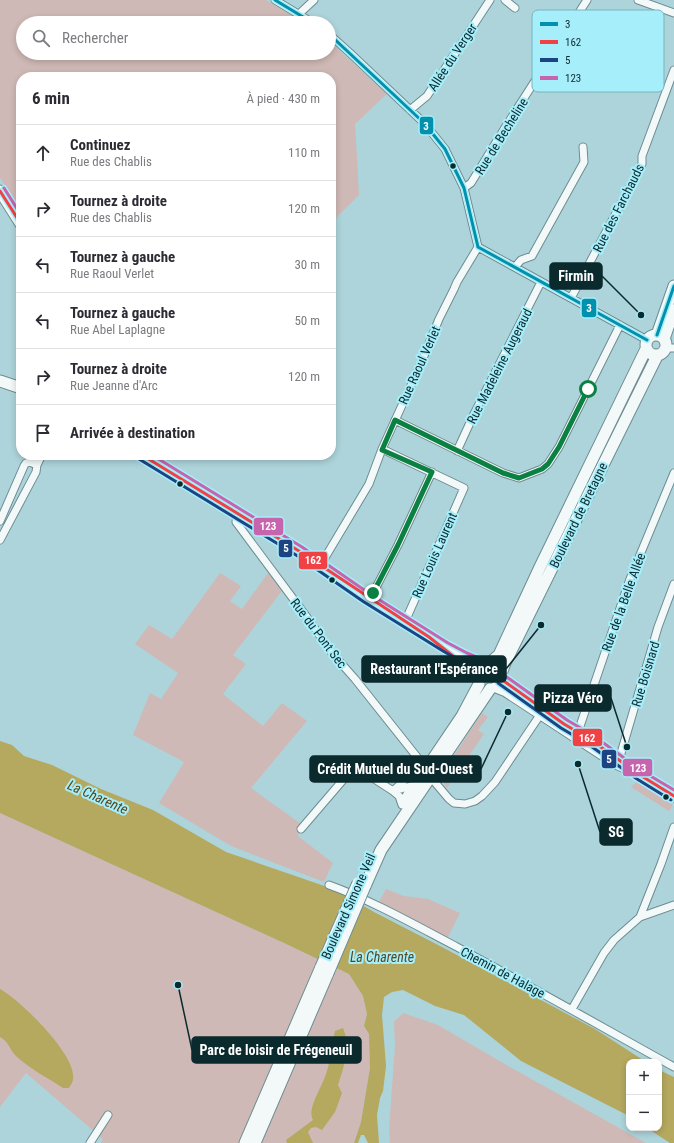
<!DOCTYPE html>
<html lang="fr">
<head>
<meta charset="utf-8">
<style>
  :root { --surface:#fff; --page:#f7f7f7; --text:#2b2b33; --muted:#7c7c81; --line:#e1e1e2 }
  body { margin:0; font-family:"Roboto Condensed",sans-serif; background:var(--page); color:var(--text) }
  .controls { position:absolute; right:12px; bottom:12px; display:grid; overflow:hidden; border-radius:8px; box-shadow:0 2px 6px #0003 }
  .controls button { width:36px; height:36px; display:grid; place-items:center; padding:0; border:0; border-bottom:1px solid var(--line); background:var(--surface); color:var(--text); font:20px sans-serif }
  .stop { position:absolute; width:12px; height:12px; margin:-9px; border:3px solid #0b8043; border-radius:50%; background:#fff }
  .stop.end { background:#0b8043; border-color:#fff; box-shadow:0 1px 4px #0008 }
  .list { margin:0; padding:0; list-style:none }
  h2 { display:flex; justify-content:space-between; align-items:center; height:52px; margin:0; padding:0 16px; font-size:17px }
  h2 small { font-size:13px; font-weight:400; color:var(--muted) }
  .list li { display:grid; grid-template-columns:26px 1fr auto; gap:12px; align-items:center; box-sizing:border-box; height:56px; padding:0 16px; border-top:1px solid var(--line) }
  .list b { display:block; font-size:15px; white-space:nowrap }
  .list p { margin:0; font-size:13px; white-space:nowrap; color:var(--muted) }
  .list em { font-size:13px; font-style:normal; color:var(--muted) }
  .icon { flex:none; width:22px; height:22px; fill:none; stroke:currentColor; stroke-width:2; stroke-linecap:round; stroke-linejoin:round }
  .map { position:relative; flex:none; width:674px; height:1143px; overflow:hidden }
  .search { position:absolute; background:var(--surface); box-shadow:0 2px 6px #0003; left:16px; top:16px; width:320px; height:44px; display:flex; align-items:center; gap:10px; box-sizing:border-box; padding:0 14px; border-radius:22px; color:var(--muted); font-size:15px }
  .panel { position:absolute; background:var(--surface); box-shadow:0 2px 6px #0003; left:16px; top:72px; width:320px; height:388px; border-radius:16px }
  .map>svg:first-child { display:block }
  .green { fill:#cfb9b6 }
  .water { fill:#b5a85f }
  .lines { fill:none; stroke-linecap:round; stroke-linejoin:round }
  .minor-casing { stroke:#6d8c91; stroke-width:9 }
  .secondary-casing { stroke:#6d8c91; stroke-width:13 }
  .minor { stroke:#f3f9f9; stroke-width:7 }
  .secondary { stroke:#f3f9f9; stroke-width:11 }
  .secondary-bridge-casing { stroke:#6d8c91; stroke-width:13; stroke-linecap:butt }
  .secondary-bridge { stroke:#f3f9f9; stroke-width:11 }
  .bus-1-casing { stroke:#a7eefb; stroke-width:6 }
  .bus-2-casing { stroke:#a7eefb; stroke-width:6 }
  .bus-3-casing { stroke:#a7eefb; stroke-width:6 }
  .bus-4-casing { stroke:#a7eefb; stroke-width:6 }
  .bus-1 { stroke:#0191ad; stroke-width:3 }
  .bus-2 { stroke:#f04145; stroke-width:3 }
  .bus-3 { stroke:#1c4482; stroke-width:3 }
  .bus-4 { stroke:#c764ae; stroke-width:3 }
  .route { stroke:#0b8043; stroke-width:5 }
  .bus-dot { fill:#0b2a2e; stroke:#a7eefb; stroke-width:1.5 }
  .labels { text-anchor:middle; stroke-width:4; stroke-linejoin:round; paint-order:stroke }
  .street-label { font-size:13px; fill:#0b2a2e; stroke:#a7eefb }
  .water-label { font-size:14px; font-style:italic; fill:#55461c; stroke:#a7eefb }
  .key { fill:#a7eefb; stroke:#78b3be; stroke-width:1 }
  .key-label { font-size:11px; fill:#0b2a2e }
  .leader { fill:none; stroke:#0b2a2e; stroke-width:1.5 }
  .callout-dot { fill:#0b2a2e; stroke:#a7eefb; stroke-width:1.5 }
  .callout { fill:#0b2a2e; stroke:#0b2a2e; stroke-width:1.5 }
  .callout-label { font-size:14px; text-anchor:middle; font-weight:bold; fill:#fff }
  .line-badge { stroke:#a7eefb; stroke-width:1.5 }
  .badge-label { font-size:11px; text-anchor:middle; font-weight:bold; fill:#fff }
</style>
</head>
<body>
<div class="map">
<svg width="674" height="1143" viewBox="0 0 674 1143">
  <rect width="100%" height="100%" fill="#add4da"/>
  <path class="green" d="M0,0H266L304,23H23V53H329V41L387,94L355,124L359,195L331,223V77H21V209L0,178Z
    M644,364L648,366L504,657L533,588Z
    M220,573L241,586L230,601L242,609L268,573L282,591L233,655L246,664L223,694L263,726L282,703L307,721L251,788L301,824L298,836L333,863L324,882L231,846L159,803L184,762L133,735L150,693L161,699L178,673L135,644L149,625L172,639Z
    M482,713L488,717L478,730L484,734L447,788L443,782L442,774Z
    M636,782L673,805L669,811L631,787Z
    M0,813L284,943L349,974L363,996L367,1014L364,1026L369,1034L370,1068L361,1122L354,1143H101L103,1139L26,1073L0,1107Z
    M386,889L404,896L428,899L460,913L447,939L378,904Z
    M403,1013L438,1025L510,1067L646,1143H390L389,1129L395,1046L394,1022Z"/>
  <path class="water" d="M0,741L12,745L24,756L52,765L101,789L153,810L226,852L336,890L374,912L442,947L595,1029L646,1062H629V1116L521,1061L464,1015L435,1006L403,990L392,992L384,997L382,1015L386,1066L383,1091L380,1098L377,1115L379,1143H368L364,1135H361L358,1143H354L361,1122L370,1068L369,1034L364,1026L367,1014L363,996L349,974L284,943L0,813Z
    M0,989C20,1000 77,1055 73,1079C73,1082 70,1086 69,1088H63C48,1078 30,1069 16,1056C9,1049 10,1043 0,1037Z
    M343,1028C351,1046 344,1067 338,1085L342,1093L335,1112L322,1130L316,1127L311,1128L308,1132L313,1143H287L286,1140L313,1120C311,1116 311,1113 312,1108C315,1096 322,1086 326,1074C331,1060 331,1045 335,1031Z
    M659,1070L674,1077V1143H670L647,1128H659Z"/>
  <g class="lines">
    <g class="minor-casing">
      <path id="minor" d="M275,0L313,23
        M505,0L515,8
        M638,0L674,13
        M299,14L314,0
        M566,34L631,75
        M410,110L427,96L490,0
        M464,188L471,183L506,126L587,0
        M478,247L647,340
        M515,267L521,260L532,256L584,162L583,147
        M571,298L642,164V156L674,70
        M666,348H674
        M395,420L503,473L519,478L542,469L548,464L559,447L620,325
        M382,449L464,488L408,615L403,621
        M457,451L474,414L541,282
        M237,513L236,522L306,616L332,653L355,679L421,762L429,764
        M0,521L24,466L26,463L30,462L37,465
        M0,540L36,472L37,465L42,455
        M320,566L369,484L382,449L419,368L439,319L454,289L457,282L478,247L464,188L445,149L424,123L350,53L329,34
        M370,599L398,545L432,472
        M578,732L630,579L674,473
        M616,763L619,760L658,627L674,584
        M430,777L433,780L449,799L454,803L465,804L475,801L482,796L495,782L540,715L546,713
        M402,805L399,796L393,791L415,785
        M301,829L349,773L356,769H359L393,791L413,772L421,762
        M329,885C373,901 415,925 457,947C530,986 602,1027 674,1067
        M640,917L674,905
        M572,1009L604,953L614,940L640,917L661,864L674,827
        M90,1143L108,1115"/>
    </g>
    <g class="secondary-casing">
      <path id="secondary" d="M0,191L21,224
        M646 345a10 10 0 1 1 20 0a10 10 0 1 1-20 0Z
        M657,335L674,286
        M664,339L674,310
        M0,381L21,388
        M142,455L299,551C335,577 371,602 409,624C434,639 457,657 484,666
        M460,661L477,675
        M487,665L499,655L540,567L646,349
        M501,674L505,663L657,356
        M496,687L506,691L616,763L635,772L674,796
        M404,802L462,716L479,684
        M365,886L381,850L490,689
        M245,1143L321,967
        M255,1143L328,973"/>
    </g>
    <use href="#minor" class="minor"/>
    <use href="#secondary" class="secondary"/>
    <g class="secondary-bridge-casing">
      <path id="secondary-bridge" d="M321,967L358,883
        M328,973L365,886"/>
    </g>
    <use href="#secondary-bridge" class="secondary-bridge"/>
    <g class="bus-1-casing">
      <path id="bus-1" d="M275,0L313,23
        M329,34L424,123L445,149L464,188L478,247
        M478,247L647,340
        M657,335L674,286"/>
    </g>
    <g class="bus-2-casing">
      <path id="bus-2" d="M0,191L21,224
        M142,455L299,551L429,637L477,675
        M501,679L564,724L591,740L640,775L674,796"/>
    </g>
    <g class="bus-3-casing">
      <path id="bus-3" d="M139,459L296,555L364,602L443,651L462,662L482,671
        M498,683L561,728L588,744L637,779L671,800"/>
    </g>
    <g class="bus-4-casing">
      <path id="bus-4" d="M4,188L21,215
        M152,455L302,547L370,594L448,643L467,653L486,661
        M504,675L567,720L594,736L642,771L674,790"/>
    </g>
    <use href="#bus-1" class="bus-1"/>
    <use href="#bus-2" class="bus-2"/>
    <use href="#bus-3" class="bus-3"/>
    <use href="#bus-4" class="bus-4"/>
  </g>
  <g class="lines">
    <path class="route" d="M373,593L398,545L432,472L382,450L395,420L503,473L519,478L542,469L548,464L559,447L588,389"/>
  </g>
  <g class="bus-dot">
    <circle cx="453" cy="166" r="3.5"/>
    <circle cx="180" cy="484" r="3.5"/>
    <circle cx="332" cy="580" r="3.5"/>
    <circle cx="666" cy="797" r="3.5"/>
  </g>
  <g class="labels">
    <g class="street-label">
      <text transform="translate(452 57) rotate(-57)" y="5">Allée du Verger</text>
      <text transform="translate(501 136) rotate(-58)" y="5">Rue de Becheline</text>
      <text transform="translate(618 208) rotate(-63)" y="5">Rue des Farchauds</text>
      <text transform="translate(419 365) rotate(-66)" y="5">Rue Raoul Verlet</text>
      <text transform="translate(499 366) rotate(-63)" y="5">Rue Madeleine Augeraud</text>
      <text transform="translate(578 515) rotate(-64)" y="5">Boulevard de Bretagne</text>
      <text transform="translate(434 555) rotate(-66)" y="5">Rue Louis Laurent</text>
      <text transform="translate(623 602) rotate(-70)" y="5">Rue de la Belle Allée</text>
      <text transform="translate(319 633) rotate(53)" y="5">Rue du Pont Sec</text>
      <text transform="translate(645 674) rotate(-73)" y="5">Rue Boisnard</text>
      <text transform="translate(348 906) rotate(-66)" y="5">Boulevard Simone Veil</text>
      <text transform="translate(503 972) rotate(28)" y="5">Chemin de Halage</text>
    </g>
    <g class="water-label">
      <text transform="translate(98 797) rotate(24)" y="5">La Charente</text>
      <text x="382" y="962">La Charente</text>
    </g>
  </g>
  <rect x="532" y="10" width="132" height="82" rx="6" class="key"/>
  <rect x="540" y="22" width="18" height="4" fill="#0191ad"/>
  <rect x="540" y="40" width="18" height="4" fill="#f04145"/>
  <rect x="540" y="58" width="18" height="4" fill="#1c4482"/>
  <rect x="540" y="76" width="18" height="4" fill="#c764ae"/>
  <g class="key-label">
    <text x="565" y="28">3</text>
    <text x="565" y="46">162</text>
    <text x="565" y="64">5</text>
    <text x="565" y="82">123</text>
  </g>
  <path class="leader" d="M641 315L602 276M541 625L506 669M627 747L611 698M508 712L481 769M578 764L600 832M178 985L192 1050"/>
  <g class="callout-dot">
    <circle cx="641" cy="315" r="4"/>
    <circle cx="541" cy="625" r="4"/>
    <circle cx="627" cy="747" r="4"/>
    <circle cx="508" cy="712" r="4"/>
    <circle cx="578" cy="764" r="4"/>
    <circle cx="178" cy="985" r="4"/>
  </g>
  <g class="callout">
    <rect x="550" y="263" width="52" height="26" rx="4"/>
    <rect x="362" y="656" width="144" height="26" rx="4"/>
    <rect x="535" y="685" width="76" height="26" rx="4"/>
    <rect x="310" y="756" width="171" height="26" rx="4"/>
    <rect x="600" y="819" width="32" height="26" rx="4"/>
    <rect x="192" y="1037" width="169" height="26" rx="4"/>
  </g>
  <g class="callout-label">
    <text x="576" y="281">Firmin</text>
    <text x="434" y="674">Restaurant l'Espérance</text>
    <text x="573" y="703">Pizza Véro</text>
    <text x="395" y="774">Crédit Mutuel du Sud-Ouest</text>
    <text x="616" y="837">SG</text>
    <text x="276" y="1055">Parc de loisir de Frégeneuil</text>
  </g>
  <g class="line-badge">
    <rect x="419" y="116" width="15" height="19" rx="4" fill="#0191ad"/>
    <rect x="581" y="298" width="16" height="20" rx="4" fill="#0191ad"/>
    <rect x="253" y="517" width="31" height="19" rx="4" fill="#c764ae"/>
    <rect x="278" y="539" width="15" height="19" rx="4" fill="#1c4482"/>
    <rect x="298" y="551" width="30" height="19" rx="4" fill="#f04145"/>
    <rect x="572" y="728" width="31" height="19" rx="4" fill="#f04145"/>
    <rect x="601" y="749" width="16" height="20" rx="4" fill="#1c4482"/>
    <rect x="622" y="758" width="31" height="19" rx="4" fill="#c764ae"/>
  </g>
  <g class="badge-label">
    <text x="426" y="130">3</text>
    <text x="589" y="312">3</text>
    <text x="268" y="530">123</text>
    <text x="286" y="552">5</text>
    <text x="313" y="564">162</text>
    <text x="587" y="742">162</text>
    <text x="609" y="763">5</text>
    <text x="638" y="772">123</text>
  </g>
</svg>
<div class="controls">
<button>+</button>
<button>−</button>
</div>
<div class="stop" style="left:588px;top:389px"></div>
<div class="stop end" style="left:373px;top:593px"></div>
<div class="search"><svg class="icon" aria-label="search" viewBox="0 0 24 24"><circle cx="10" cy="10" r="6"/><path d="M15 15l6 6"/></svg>Rechercher</div>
<section class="panel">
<h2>6 min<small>À pied · 430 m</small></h2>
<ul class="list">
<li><svg class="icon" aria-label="ahead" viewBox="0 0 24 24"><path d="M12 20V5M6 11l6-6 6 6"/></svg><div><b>Continuez</b><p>Rue des Chablis</p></div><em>110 m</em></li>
<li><svg class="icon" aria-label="right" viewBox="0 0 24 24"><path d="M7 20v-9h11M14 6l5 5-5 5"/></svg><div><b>Tournez à droite</b><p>Rue des Chablis</p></div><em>120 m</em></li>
<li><svg class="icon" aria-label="left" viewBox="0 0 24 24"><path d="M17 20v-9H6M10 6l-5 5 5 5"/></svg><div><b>Tournez à gauche</b><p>Rue Raoul Verlet</p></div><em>30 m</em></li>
<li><svg class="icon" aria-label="left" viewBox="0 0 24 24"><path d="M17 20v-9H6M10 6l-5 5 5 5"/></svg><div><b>Tournez à gauche</b><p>Rue Abel Laplagne</p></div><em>50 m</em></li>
<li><svg class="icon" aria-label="right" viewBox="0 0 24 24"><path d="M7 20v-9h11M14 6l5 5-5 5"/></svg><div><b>Tournez à droite</b><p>Rue Jeanne d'Arc</p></div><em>120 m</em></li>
<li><svg class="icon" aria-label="arrive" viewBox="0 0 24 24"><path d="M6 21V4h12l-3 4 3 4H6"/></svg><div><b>Arrivée à destination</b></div></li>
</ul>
</section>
</div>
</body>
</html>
